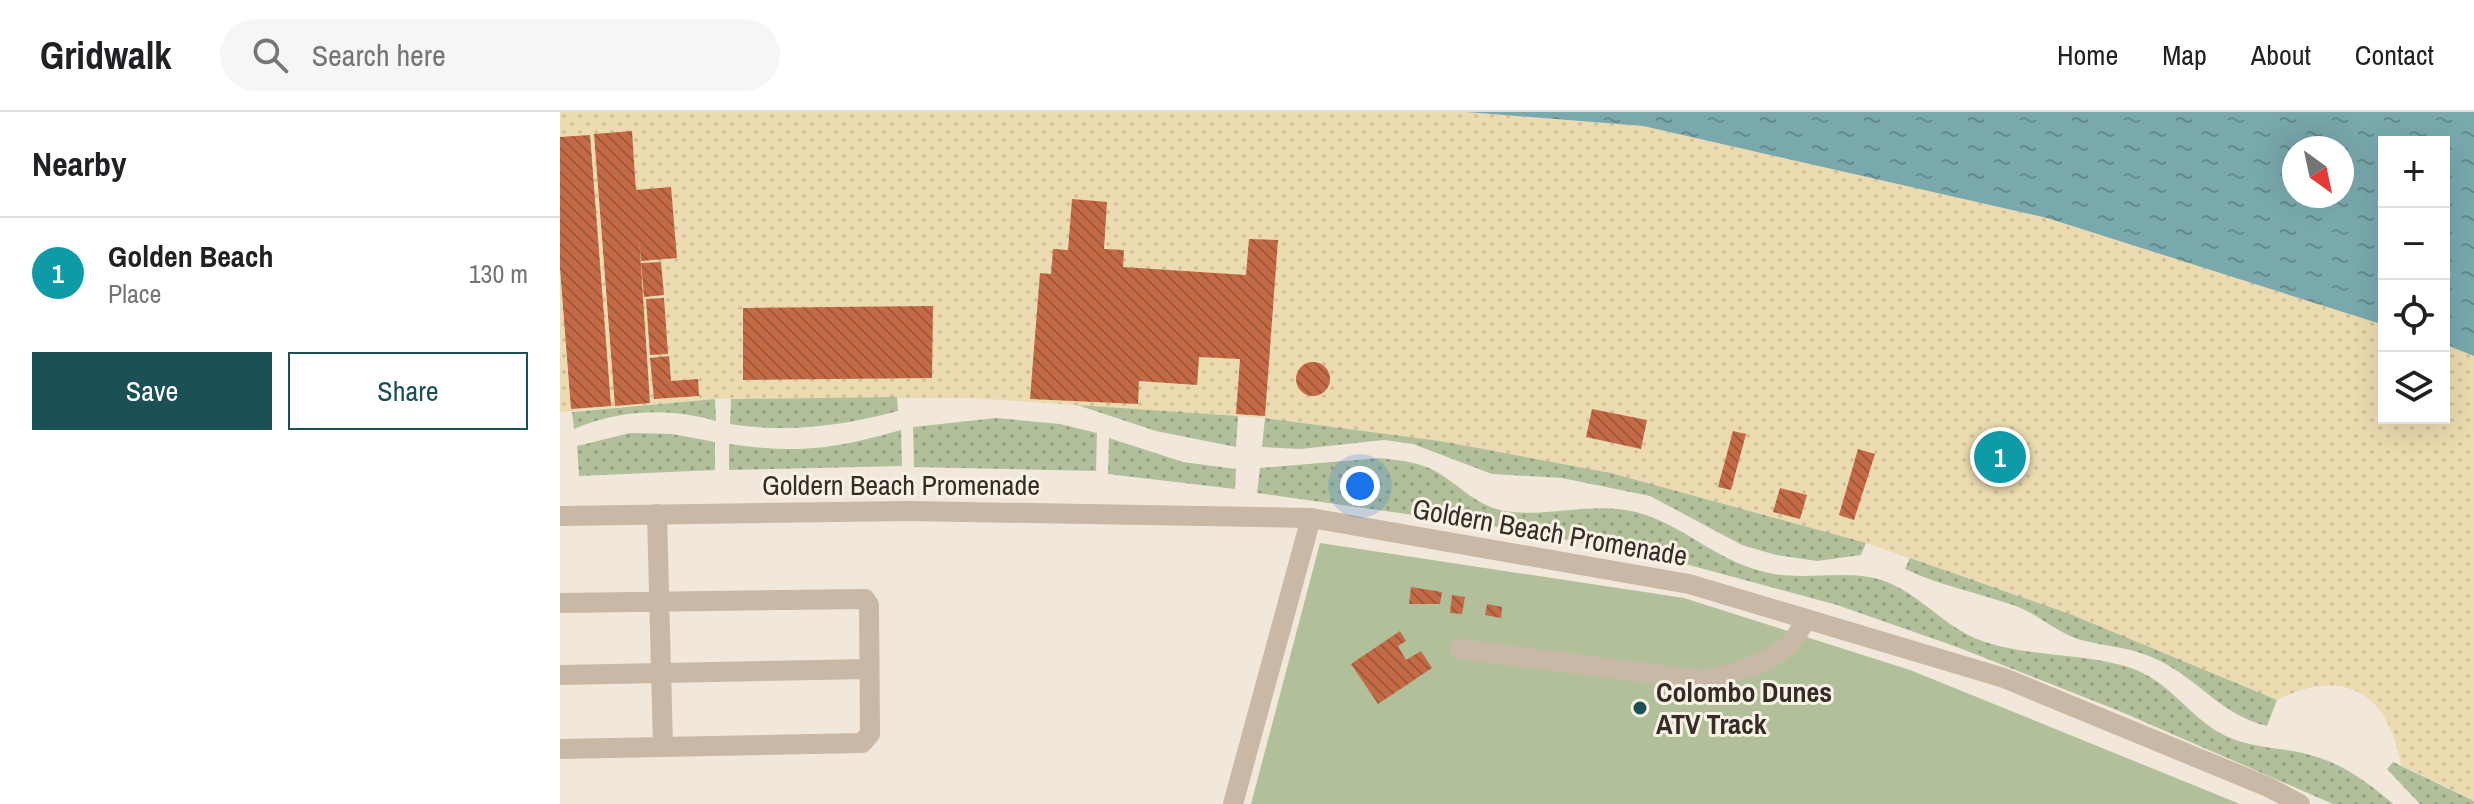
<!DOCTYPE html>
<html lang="en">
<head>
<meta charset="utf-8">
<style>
  :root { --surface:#fff; --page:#f6f6f6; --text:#202124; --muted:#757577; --line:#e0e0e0; --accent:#1d4f56 }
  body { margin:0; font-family:"Archivo Narrow",sans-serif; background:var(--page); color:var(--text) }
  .controls { position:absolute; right:24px; top:24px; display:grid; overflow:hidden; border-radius:0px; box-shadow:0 8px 32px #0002 }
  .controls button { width:72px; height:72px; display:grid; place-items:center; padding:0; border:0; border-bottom:2px solid var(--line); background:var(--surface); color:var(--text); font:40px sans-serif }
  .compass { position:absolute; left:1722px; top:24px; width:72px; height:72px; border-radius:50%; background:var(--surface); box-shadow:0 8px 32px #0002; rotate:147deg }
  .you { position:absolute; left:800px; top:374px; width:28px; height:28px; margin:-20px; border:6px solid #fff; border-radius:50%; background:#1a73e8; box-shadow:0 0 0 12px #1a73e833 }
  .badge { display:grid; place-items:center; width:52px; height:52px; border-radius:50%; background:var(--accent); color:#fff; font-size:26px; font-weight:700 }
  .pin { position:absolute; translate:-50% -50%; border:4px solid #fff; box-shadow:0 2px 8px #0006 }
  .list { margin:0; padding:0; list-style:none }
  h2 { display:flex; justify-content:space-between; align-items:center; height:104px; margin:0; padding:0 32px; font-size:34px }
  h2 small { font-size:26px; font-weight:400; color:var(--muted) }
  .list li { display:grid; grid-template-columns:52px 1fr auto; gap:24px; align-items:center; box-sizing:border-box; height:112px; padding:0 32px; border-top:2px solid var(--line) }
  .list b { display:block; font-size:30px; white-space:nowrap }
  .list p { margin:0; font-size:26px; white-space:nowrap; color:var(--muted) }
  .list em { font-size:26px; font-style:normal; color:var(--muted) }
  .actions { display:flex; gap:16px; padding:24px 32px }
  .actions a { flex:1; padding:18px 0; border:2px solid var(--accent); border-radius:0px; text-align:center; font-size:28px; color:var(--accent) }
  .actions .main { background:var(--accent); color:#fff }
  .icon { flex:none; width:44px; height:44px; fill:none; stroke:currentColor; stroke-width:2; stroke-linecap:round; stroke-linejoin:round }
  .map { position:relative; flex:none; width:1914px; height:692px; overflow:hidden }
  header { display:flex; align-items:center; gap:48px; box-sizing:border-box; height:112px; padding:0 40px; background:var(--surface); border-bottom:2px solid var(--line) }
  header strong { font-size:38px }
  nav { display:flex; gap:44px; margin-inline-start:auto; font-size:28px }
  .search { width:560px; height:72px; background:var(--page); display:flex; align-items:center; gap:20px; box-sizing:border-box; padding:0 28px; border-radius:44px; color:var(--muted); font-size:30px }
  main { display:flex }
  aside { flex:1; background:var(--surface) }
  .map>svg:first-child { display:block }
  .grass { fill:#b1c09a }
  .sand { fill:url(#sand-dots) }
  .garden { fill:url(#garden-dots) }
  .water { fill:url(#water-ripples); fill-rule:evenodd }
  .building { fill:url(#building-back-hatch) }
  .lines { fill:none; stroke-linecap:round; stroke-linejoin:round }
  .service { stroke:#c9b8a6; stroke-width:20 }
  .minor { stroke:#c9b8a6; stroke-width:20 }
  .poi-dot { fill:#1d4f56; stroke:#f9f1e6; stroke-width:3 }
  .labels { text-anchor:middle; stroke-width:6; stroke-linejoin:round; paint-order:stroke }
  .street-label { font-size:28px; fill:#352c27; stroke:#f9f1e6 }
  .poi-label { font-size:28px; font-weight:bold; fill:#352c27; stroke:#f9f1e6; text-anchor:start }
</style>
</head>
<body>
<header>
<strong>Gridwalk</strong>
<div class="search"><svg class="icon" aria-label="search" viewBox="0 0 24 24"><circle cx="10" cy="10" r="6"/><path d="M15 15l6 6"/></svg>Search here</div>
<nav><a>Home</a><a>Map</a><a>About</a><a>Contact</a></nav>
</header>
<main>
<aside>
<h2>Nearby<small></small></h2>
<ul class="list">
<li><span class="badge" style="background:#0f9aa8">1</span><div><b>Golden Beach</b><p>Place</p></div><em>130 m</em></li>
</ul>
<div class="actions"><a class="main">Save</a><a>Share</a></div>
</aside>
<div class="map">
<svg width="1914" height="692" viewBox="0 0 1914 692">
  <defs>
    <pattern id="sand-dots" width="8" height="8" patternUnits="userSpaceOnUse" patternTransform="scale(2)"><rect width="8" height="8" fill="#ecdbb0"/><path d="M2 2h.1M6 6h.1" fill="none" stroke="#cbbc97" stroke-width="1.8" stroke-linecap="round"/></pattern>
    <pattern id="garden-dots" width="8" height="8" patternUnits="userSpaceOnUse" patternTransform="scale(2)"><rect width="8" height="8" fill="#b1c09a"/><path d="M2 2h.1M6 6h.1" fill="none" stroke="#919c7e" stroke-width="1.8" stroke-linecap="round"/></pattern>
    <pattern id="water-ripples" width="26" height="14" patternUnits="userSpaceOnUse" patternTransform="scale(2)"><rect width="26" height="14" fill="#79a9ad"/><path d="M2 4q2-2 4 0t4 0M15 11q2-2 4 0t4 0" fill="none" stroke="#648a8d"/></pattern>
    <pattern id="building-back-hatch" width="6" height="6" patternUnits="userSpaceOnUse" patternTransform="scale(2)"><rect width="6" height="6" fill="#c46a45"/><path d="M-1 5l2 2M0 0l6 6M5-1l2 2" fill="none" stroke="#a0573a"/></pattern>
  </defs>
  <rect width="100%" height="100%" fill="#f1e7da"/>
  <path class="grass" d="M760,431L1124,486L1350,558L1680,692H691Z"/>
  <path class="sand" d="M0,0H906L1083,14L1487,106L1824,213V306H1884V232L1914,244V689L1841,653C1829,581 1784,554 1717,588L1510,502L1306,431L1051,361L879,329L705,306L412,286L155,287L0,300Z"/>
  <path class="garden" d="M337,285L338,299C281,314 229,321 170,312L171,287Z
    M155,287L156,309C109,295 58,298 14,317L12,300Z
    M517,293L678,304L676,335L596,319Z
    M436,306L500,312L537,321L536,359L354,355L353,315Z
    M705,306L880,329L1051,361L1306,431L1301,443L1257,449L1216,443L1182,433L1090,384L1002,366L932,362L853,332L824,328L740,337L702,335Z
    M341,318L342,354L169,358V332C239,342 274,337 341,318Z
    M70,321L112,322L155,330V358L19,364L17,334Z
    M549,326L623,350L676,357L675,377L548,362Z
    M819,346C838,348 860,350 877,360C896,371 911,388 933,396C977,410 1025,388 1076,400C1121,412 1155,447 1201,459C1238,470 1277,458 1314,466C1354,475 1380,512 1417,527C1466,546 1521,540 1571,556C1607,568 1627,601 1658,620C1689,638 1724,634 1757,645C1786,654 1810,672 1833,692H1773L1557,598L1397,535L1277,493L1129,453L960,418L697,381L700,356Z
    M1350,446L1510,502L1717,588L1707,614C1663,604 1638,567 1598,548C1573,535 1547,535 1521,528C1497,521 1479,503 1456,494C1419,481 1381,474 1345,457Z
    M1833,650L1914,689V692H1860L1827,657Z"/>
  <path class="water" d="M906,0H1914V244L1884,232V30H1824V213L1487,106L1083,14ZM1734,36H1782V84H1734Z"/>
  <path class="building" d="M72,19L90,291L55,294L34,22Z
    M30,23L51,294L11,297L0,156V25Z
    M111,75L117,146L81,149L75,78Z
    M512,87L547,90L544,137L564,138L563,155L686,163L689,127L718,128L705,304L676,302L680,247L639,245L637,273L579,269L578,292L470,287L480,161L491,162L493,137L508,138Z
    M101,150L104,183L84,185L81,151Z
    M104,186L108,242L90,243L86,187Z
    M373,194L372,266L183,268V196Z
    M109,244L111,269L138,267L139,284L94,287L90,246Z
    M736 267a17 17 0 1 1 34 0a17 17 0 1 1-34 0Z
    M1032,297L1087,308L1081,337L1026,325Z
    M1173,319L1186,322L1171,378L1158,375Z
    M1298,337L1315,342L1294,408L1279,403Z
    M1220,376L1247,383L1240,407L1213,400Z
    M851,475L882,480L880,492H849Z
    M892,483L905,485L902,502L890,501Z
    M927,492L942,495L941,506L925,503Z
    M840,519L846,529L838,534L846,548L861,539L872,556L818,592L791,552Z"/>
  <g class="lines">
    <path class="service" d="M97,402L103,635
      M0,491L305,487L309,493L310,622L302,631L0,637
      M899,537L1142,568C1169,564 1207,552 1229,533C1236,526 1241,516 1246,507
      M0,563L309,557
      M673,692L751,406"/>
    <path class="minor" d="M0,404L349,399L751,406L1129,472L1444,566L1708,675L1740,692"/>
  </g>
  <circle class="poi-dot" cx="1080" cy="596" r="8"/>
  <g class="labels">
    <g class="street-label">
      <text x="341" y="383">Goldern Beach Promenade</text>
      <text transform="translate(990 420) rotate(10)" y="10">Goldern Beach Promenade</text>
    </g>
    <g class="poi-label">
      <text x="1096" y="590">Colombo Dunes<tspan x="1096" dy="32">ATV Track</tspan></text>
    </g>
  </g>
</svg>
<div class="controls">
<button>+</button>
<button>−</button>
<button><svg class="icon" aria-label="locate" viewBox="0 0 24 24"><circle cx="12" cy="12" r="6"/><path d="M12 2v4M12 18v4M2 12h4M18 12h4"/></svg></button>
<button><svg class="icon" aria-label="layers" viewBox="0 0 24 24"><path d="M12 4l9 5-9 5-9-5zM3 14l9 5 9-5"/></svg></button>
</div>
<svg class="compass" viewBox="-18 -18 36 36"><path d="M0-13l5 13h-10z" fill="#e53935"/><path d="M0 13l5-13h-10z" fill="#757577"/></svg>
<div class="you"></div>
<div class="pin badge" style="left:1440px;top:345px;background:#0f9aa8">1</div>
</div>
</main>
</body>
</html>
